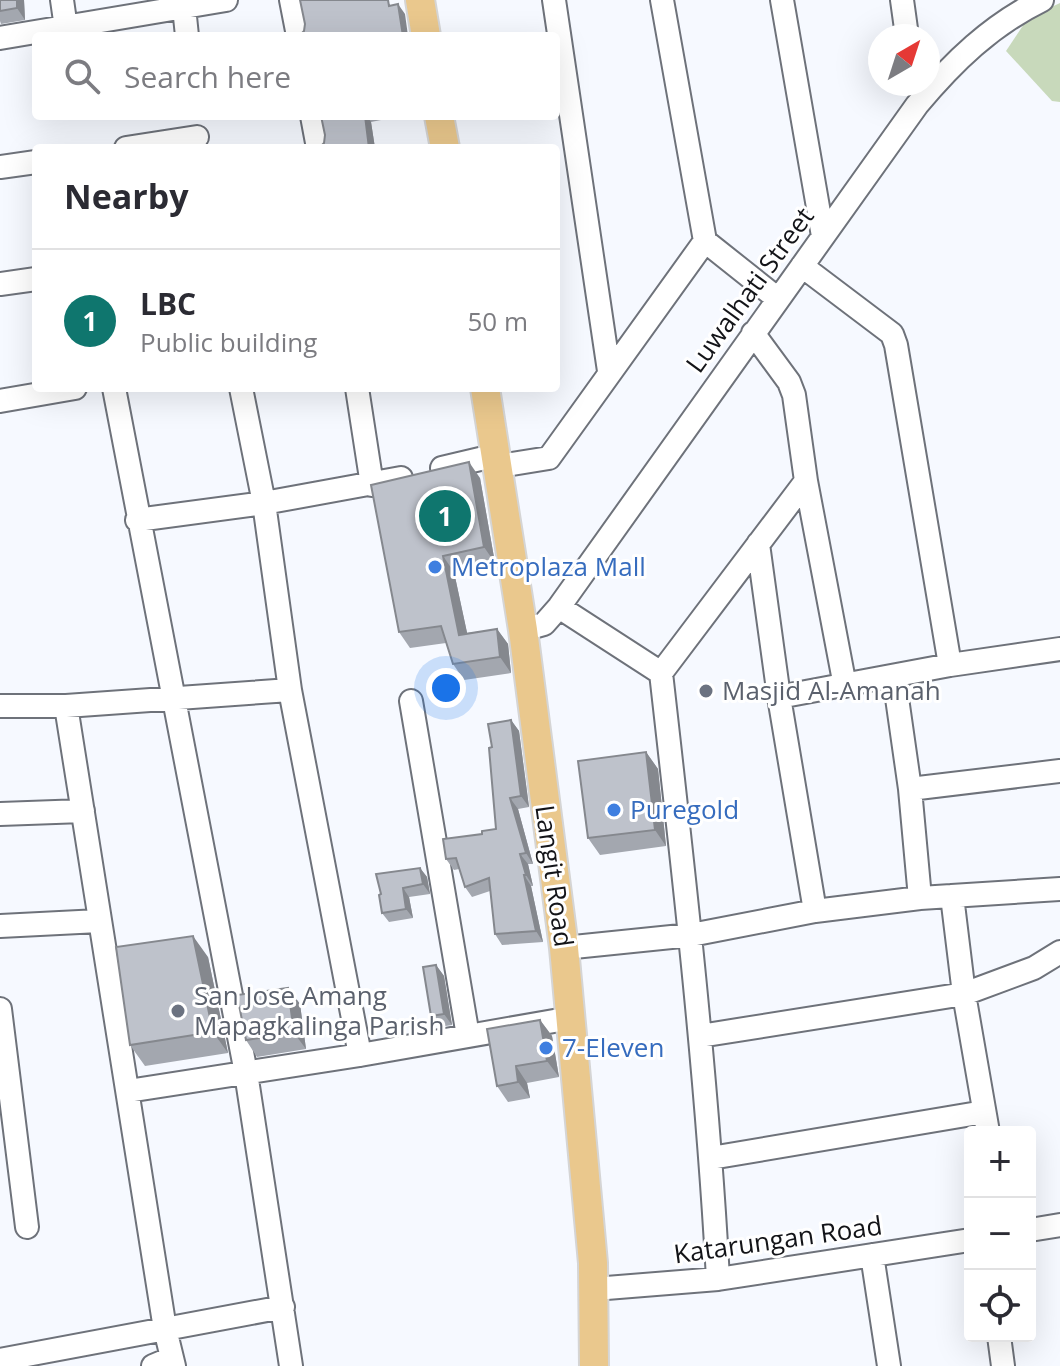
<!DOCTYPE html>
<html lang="en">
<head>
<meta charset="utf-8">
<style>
  :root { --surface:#fff; --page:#f2f2f3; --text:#2b2b33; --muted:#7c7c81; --line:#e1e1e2; --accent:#0f766e }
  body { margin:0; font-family:"Open Sans",sans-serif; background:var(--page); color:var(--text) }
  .controls { position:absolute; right:24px; bottom:24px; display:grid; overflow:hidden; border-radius:8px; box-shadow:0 8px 32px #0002 }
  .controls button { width:72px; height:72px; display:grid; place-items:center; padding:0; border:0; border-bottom:2px solid var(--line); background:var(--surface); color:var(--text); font:40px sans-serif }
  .compass { position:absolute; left:868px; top:24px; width:72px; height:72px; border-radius:50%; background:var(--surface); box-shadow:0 8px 32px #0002; rotate:39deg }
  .you { position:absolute; left:446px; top:688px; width:28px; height:28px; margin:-20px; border:6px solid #fff; border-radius:50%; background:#1a73e8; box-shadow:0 0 0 12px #1a73e833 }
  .badge { display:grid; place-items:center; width:52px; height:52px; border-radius:50%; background:var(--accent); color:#fff; font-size:26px; font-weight:700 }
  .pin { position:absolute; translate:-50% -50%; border:4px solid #fff; box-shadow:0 2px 8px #0006 }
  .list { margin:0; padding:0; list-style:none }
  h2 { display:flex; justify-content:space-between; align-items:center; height:104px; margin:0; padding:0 32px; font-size:34px }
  h2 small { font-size:26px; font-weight:400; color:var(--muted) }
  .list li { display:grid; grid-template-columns:52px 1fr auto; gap:24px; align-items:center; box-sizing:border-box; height:144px; padding:0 32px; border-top:2px solid var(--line) }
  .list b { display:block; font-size:30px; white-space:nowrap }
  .list p { margin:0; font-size:26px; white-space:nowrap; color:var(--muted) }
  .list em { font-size:26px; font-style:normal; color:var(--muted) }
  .icon { flex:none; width:44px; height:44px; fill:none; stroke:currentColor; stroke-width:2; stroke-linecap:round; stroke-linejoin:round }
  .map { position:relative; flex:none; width:1060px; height:1366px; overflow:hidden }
  .search { position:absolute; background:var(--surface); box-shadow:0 8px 32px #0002; left:32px; top:32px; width:528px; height:88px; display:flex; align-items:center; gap:20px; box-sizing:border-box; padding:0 28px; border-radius:8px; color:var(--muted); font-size:30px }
  .panel { position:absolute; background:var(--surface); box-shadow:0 8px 32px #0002; left:32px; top:144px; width:528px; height:248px; border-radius:8px }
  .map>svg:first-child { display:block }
  .green { fill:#c8d9bb }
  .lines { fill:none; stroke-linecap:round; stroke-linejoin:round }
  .minor-casing { stroke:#6e727a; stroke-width:26 }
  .major-casing { stroke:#d5d5d5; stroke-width:32 }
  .minor { stroke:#fff; stroke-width:22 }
  .major { stroke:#eac88d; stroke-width:28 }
  .wall { fill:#a3a7af }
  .shaded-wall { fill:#85888e }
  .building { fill:#bec2cb; stroke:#85888e; stroke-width:2 }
  .shop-dot { fill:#3f7fe0; stroke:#fff; stroke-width:3 }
  .worship-dot { fill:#6b7280; stroke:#fff; stroke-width:3 }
  .labels { text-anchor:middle; stroke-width:6; stroke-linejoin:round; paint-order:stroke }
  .street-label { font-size:26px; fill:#131418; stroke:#fff }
  .shop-label { font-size:26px; fill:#366cbe; stroke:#fff; text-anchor:start }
  .worship-label { font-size:26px; fill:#5b616d; stroke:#fff; text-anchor:start }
</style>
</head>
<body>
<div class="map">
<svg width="1060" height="1366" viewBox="0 0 1060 1366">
  <rect width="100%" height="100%" fill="#f6f9ff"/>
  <path class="green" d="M1060,3V102L1052,101L1006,51L1028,18Z"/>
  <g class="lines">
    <g class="minor-casing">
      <path id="minor" d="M62,0L66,28
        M291,0L298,36
        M554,0L609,371
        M662,0L705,241L778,299
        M782,0L823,236
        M902,0L907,36
        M184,7L187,36
        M0,38L226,0
        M312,116L318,148
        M126,148L197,137
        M0,167L36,162
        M802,266L892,334L896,345L950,665
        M0,284L36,279
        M753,333L789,382L794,395L806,481L845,686
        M114,388L246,1073L291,1366
        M241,388L264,503L290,690L360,1055
        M357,388L372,485
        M0,401L75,388
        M499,466L549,458L705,241
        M442,468L497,455
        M137,520L264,503L401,478
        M758,544L779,697L815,911
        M559,607L661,673
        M523,630L544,624L559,607L917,105C953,62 991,25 1042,0
        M894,677L910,789L920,898
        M779,697L950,665L1060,649
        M411,701L468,1036
        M0,706H66L290,690
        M66,706L165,1329L174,1366
        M910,789L1060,771
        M0,814L83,811
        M952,896L964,994L988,1132
        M0,926L99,921
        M564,948L691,935L815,911L920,898L1060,889
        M0,1009L27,1227
        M700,1036L964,994L1034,968L1060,952
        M128,1091L360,1055L571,1018
        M711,1158L984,1112
        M1030,1230L1060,1225
        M872,1255L889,1366
        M718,1279C707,1076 684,875 661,673L806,481
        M594,1289L718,1279L970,1240
        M999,1336L1003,1366
        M0,1360L283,1307
        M153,1366L172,1358"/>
    </g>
    <g class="major-casing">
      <path id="major" d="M420,0L426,36
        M439,116L445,148
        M485,388L523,630L564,948L593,1263L594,1366"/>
    </g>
    <use href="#minor" class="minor"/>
    <use href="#major" class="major"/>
  </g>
  <path class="wall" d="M0,0H24L25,20L1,24L0,21Z
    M321,116H396V117L371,122L375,148H319L324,143L325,135Z
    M480,478L495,563L454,572L467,633L497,629L508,644L511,673L464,680L453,664L446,643L410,648L399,632Z
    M511,720L519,731L529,807L518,809L533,864H528L533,886H531L543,942L502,945L495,934L490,891L472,897L465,887L459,869L454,870L446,859L482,834L496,829Z
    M646,752L658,769L666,846L600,855L588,838Z
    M420,868L427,877L430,894L409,897L413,918L389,922L382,913L381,894Z
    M208,957L228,1053L145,1066L130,1045Z
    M436,965L444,976L452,1025L439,1027L431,1016Z
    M288,988L300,1004L306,1049L257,1057L246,1040Z
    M540,1020L552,1036L559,1077L527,1083L530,1098L508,1102L497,1086Z"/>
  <path class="shaded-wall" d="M17,0H24L25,20L17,8Z
    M398,4L405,14L408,36H403Z
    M365,116H367L371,122L375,148H369Z
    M469,462L480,478L495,563L484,547Z
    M443,556L454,572L471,651L459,635Z
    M497,629L508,644L511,673L500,657Z
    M511,720L519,731L529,807L521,796Z
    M646,752L658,769L666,846L655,830Z
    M510,798L518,809L533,864L526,853Z
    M520,854L528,864L533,886L526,875Z
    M420,868L427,877L430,894L423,884Z
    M524,875L531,886L543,942L536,931Z
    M403,888L409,897L413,918L406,909Z
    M193,936L208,957L228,1053L213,1032Z
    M436,965L444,976L452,1025L444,1014Z
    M288,988L300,1004L306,1049L294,1033Z
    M540,1020L552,1036L559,1077L547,1061Z
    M516,1066L527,1083L530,1098L518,1082Z"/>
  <path class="building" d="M0,0H17V8L0,11Z
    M300,0H388L389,6L398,4L403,36H299L304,31L305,24Z
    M321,116H365L369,148H319L324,143L325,135Z
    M469,462L484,547L443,556L459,635L497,629L500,657L453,664L441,626L399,632L371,485Z
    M511,720L521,796L510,798L526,853L520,854L526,875H524L536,931L495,934L489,878L465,887L456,858L446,859L443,839L482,834V831L496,829L489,748L492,747L488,724Z
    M646,752L655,830L588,838L578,761Z
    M420,868L423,884L403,888L406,909L382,913L379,895L381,894L376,874Z
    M193,936L213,1032L130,1045L116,947Z
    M436,965L444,1014L431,1016L423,967Z
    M288,988L294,1033L246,1040L237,995Z
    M540,1020L547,1061L516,1066L518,1082L497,1086L487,1029Z"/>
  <g class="shop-dot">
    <circle cx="435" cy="567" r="8"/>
    <circle cx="614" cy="810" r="8"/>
    <circle cx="546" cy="1048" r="8"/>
  </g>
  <g class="worship-dot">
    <circle cx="706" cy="691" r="8"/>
    <circle cx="178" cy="1011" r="8"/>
  </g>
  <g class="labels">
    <g class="street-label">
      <text transform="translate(750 290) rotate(-54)" y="9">Luwalhati Street</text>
      <text transform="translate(554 876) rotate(82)" y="9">Langit Road</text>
      <text transform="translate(778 1240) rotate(-8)" y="9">Katarungan Road</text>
    </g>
    <g class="shop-label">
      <text x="451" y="576">Metroplaza Mall</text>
      <text x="630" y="819">Puregold</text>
      <text x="562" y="1057">7-Eleven</text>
    </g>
    <g class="worship-label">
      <text x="722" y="700">Masjid Al-Amanah</text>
      <text x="194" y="1005">San Jose Amang<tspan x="194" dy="30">Mapagkalinga Parish</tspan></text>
    </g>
  </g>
</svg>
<div class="controls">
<button>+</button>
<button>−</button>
<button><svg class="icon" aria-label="locate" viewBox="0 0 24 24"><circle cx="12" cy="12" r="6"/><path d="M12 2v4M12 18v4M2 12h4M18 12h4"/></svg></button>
</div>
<svg class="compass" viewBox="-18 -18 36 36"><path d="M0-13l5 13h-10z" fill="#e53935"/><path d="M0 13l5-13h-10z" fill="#7c7c81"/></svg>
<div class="you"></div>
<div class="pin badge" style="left:445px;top:516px">1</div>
<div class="search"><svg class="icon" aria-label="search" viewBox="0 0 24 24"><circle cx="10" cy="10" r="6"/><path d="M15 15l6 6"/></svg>Search here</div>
<section class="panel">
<h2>Nearby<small></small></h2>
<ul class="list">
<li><span class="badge">1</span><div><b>LBC</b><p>Public building</p></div><em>50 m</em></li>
</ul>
</section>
</div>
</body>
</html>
